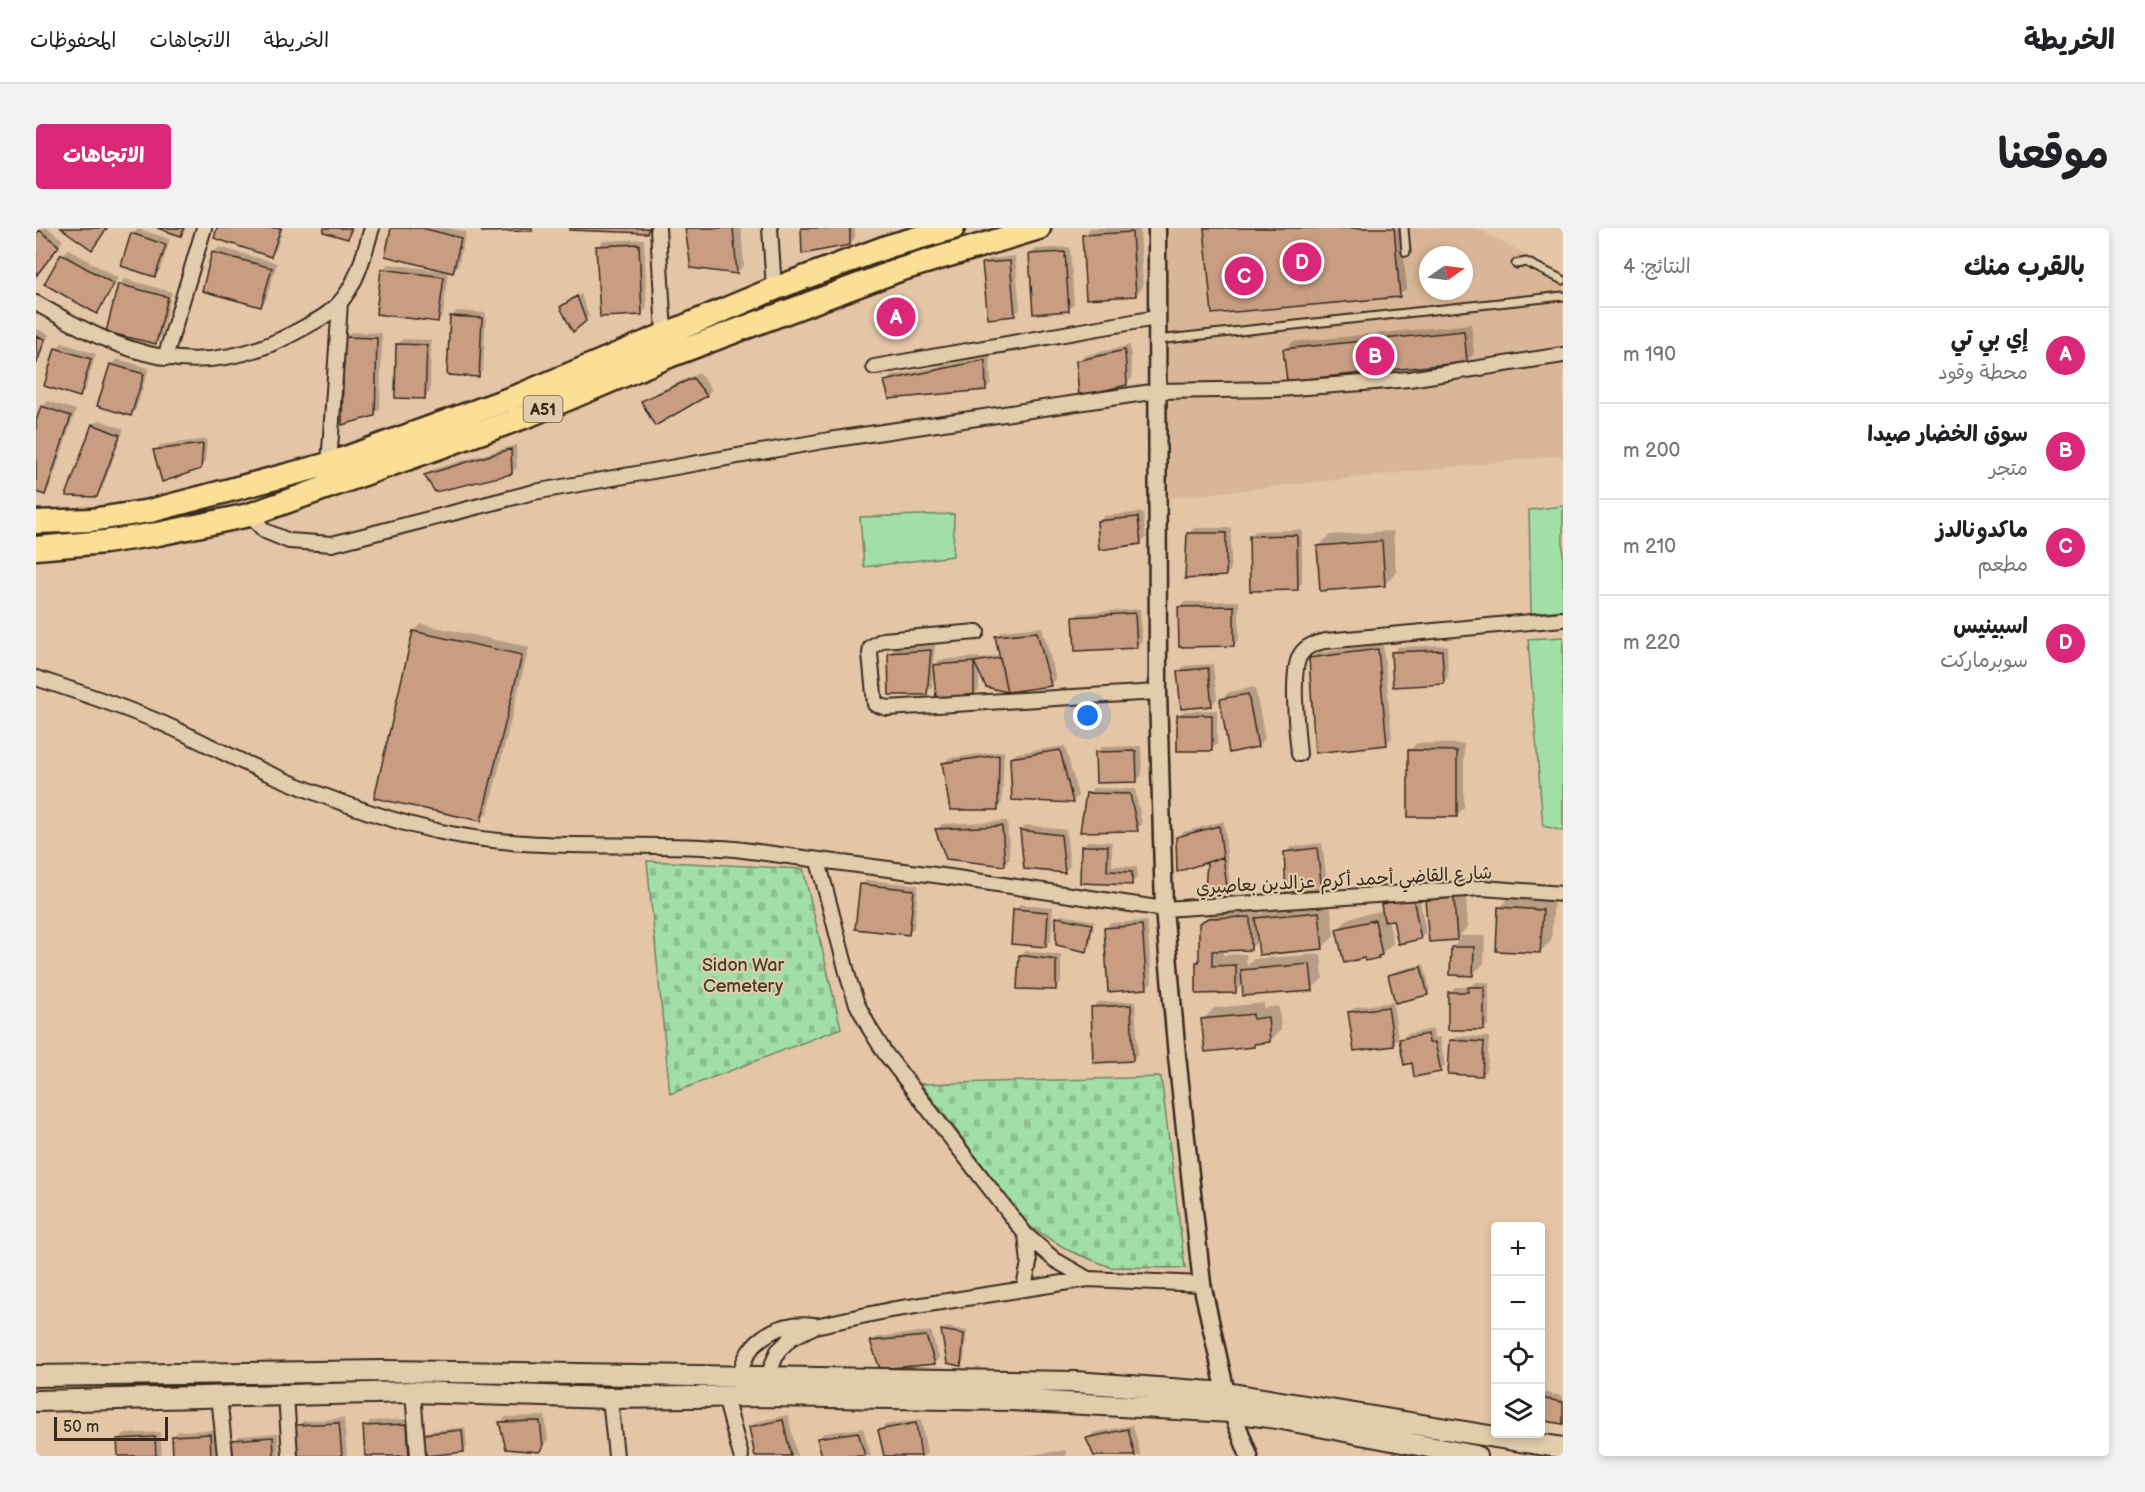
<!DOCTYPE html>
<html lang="ar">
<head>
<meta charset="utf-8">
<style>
  :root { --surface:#fff; --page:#f2f2f2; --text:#202124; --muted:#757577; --line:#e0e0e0; --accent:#db2777 }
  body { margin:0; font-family:"Balsamiq Sans","Playpen Sans Arabic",sans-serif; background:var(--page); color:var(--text); direction:rtl }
  .controls { position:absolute; right:18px; bottom:18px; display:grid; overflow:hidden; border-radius:6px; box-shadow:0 3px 9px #0003 }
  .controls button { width:54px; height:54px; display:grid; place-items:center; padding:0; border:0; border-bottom:2px solid var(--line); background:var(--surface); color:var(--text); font:30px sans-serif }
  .compass { position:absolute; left:1383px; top:18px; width:54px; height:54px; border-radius:50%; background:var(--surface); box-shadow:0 3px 9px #0003; rotate:76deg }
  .scale { position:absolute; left:18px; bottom:15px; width:114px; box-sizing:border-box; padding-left:6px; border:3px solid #3b2a1e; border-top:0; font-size:16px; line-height:21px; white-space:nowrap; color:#3b2a1e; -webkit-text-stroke:4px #e3ccac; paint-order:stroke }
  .you { position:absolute; left:1052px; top:488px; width:21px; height:21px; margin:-15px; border:4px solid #fff; border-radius:50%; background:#1a73e8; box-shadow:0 0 0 9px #1a73e833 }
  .badge { display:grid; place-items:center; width:39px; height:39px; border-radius:50%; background:var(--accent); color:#fff; font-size:20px; font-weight:700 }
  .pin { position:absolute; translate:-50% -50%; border:3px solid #fff; box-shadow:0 2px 6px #0006 }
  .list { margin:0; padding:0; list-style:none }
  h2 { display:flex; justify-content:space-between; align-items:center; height:78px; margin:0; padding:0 24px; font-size:26px }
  h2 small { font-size:20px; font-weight:400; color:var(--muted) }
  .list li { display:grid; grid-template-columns:39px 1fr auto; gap:18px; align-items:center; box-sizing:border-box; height:96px; padding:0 24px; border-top:2px solid var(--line) }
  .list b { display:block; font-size:22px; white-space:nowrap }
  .list p { margin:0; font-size:20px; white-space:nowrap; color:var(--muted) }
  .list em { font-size:20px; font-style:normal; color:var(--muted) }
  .icon { flex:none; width:33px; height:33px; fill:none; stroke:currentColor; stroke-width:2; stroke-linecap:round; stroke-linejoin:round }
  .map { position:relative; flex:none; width:1527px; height:1228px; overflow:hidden; direction:ltr; border-radius:6px }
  header { display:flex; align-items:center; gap:36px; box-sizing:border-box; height:84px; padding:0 30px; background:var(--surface); border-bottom:2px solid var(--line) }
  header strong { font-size:28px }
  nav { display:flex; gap:33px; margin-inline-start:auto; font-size:21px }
  .intro { display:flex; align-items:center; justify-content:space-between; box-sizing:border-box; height:144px; padding:0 36px }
  h1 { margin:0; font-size:42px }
  .button { padding:15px 27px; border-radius:6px; background:var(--accent); color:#fff; font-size:21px; font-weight:700 }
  main { display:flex; gap:36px; padding:0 36px }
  aside { flex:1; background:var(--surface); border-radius:6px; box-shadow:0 3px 9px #0003 }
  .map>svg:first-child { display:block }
  .built { fill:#d9b698; fill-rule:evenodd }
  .grass { fill:#a1dfa7; stroke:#6e8462; stroke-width:1.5 }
  .cemetery { fill:url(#cemetery-stones); stroke:#6e8462; stroke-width:1.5 }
  .shadow { fill:#0003 }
  .building { fill:#c89d82; stroke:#3b2a1e; stroke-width:1.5 }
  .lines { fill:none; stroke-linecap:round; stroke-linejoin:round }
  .service-casing { stroke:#3b2a1e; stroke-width:11 }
  .minor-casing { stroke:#3b2a1e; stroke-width:18 }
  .tertiary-casing { stroke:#3b2a1e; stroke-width:21 }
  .secondary-casing { stroke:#3b2a1e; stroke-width:24 }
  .trunk-casing { stroke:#3b2a1e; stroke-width:27 }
  .service { stroke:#e3ccac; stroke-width:7 }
  .minor { stroke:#e3ccac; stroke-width:14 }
  .tertiary { stroke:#e3ccac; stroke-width:16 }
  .secondary { stroke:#e3ccac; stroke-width:20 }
  .trunk { stroke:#fbdf96; stroke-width:22 }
  .labels { text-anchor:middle; stroke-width:4.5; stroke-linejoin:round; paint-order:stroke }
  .shield { fill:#e3ccac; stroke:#6d5b49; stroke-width:1.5 }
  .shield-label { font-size:16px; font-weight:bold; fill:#3b2a1e }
  .street-label { font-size:18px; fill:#3b2a1e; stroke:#e3ccac }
  .park-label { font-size:18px; fill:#453c2c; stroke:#e3ccac }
</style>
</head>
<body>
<header>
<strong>الخريطة</strong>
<nav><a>الخريطة</a><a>الاتجاهات</a><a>المحفوظات</a></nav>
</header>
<div class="intro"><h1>موقعنا</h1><a class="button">الاتجاهات</a></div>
<main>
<aside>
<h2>بالقرب منك<small>النتائج: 4</small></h2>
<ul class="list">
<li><span class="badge">A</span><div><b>إي بي تي</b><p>محطة وقود</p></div><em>190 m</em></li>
<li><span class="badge">B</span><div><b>سوق الخضار صيدا</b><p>متجر</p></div><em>200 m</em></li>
<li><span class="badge">C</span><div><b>ماكدونالدز</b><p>مطعم</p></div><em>210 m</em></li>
<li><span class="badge">D</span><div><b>اسبينيس</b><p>سوبرماركت</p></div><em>220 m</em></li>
</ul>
</aside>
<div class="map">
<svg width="1527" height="1228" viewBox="0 0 1527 1228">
  <defs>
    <pattern id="cemetery-stones" width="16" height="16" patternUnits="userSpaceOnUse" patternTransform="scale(1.5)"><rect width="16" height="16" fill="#a1dfa7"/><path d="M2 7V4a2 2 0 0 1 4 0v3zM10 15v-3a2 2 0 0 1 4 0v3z" fill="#8cc08f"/></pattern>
  </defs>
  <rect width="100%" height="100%" fill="#e4c5a6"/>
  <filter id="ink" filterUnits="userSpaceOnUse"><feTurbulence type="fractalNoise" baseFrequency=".0167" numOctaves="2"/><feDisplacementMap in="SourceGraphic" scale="12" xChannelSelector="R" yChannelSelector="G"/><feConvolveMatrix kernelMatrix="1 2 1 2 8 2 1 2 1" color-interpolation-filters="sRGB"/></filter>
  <g filter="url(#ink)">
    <path class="built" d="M1125,0H1440L1527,46V227L1133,270ZM1392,27H1428V63H1392Z"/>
    <path class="grass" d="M1527,278V382L1495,385L1493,282Z
      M918,286L917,328L828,339L824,289Z
      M1527,409V603L1507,598L1492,411Z"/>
    <path class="cemetery" d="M611,633L767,641L805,800L634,866Z
      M1125,849L1149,1040L1074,1039L1034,1023L993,998L885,856Z"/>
    <path class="shadow" d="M7,0H12L27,12L0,48V5L1,6Z
      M183,0H247L240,22L235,27Z
      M290,0H318L312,10Z
      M357,0H412L430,4L422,38L416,43L412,42L407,87L402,92L347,42L352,36L407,43L408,41Z
      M651,0H705L708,37L700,45Z
      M766,0H819V10L813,16Z
      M1055,0H1104L1107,59L1100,67L1047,8Z
      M1170,0H1365L1371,60L1363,67Z
      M102,1L134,11L124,42L118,47L97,6Z
      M608,11L611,80L606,85L562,19L567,13Z
      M183,19L241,35L230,72L225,78L178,25Z
      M1034,19L1038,76L1033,81L994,27L1000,21Z
      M32,21L82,50L66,78L61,84L26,27Z
      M979,28L984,81L979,87L948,36L953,31Z
      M89,51L136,64L125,109L119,115L83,57Z
      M545,66L553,88L549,92L529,76Z
      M421,83L450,85L447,142L442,147L416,88Z
      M1435,96L1438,125L1431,133L1249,122L1256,114Z
      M0,101L13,106L0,140Z
      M315,104L346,105L344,181L338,186L310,109Z
      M367,111L395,112L394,164L389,169L362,116Z
      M26,115L60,126L49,162L43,168L21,121Z
      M1094,117L1096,150L1091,155L1042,134L1047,128Z
      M954,128L955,155L950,161L850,154L855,148Z
      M81,131L113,140L100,181L95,186L63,177L76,136Z
      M663,145L676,162L670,167L620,196L607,173L613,168Z
      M12,173L40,182L14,259L9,265L0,262V198L7,178Z
      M63,192L88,201L66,261L60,267L57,197Z
      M171,211L169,234L164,240L119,223L124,217Z
      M480,217L481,239L475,245L390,248L395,242Z
      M1107,284L1110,310L1104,315L1063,294L1068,288Z
      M1158,300H1195V341L1190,347L1153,306Z
      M1266,302V355L1261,360L1214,308L1220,303Z
      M1357,303L1360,345L1348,357L1282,319L1294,307Z
      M1203,373V411L1198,416L1143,379L1149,374Z
      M1104,381L1106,413L1100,418L1038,390L1044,385Z
      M385,396L493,419L452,584L445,592L378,403Z
      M1006,399L1020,451L1015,456L971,463L943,441V462L937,467L897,443L896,460L890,465L853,426L859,420L899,417L897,438L904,432L943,429V431L965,427L961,408L966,403Z
      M1347,416L1356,510L1350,515L1275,431L1280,425Z
      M1411,417L1412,449L1407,455L1357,425L1362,419Z
      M1177,436L1181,471L1175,477L1143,444L1148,438Z
      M1219,459L1229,511L1221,518L1185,471L1193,464Z
      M1181,482V516L1176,521L1142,488L1148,483Z
      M1381,515L1428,516V580L1420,588L1374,523Z
      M1029,518L1042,568L1037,573L977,570L975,530L981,525Z
      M1105,518L1106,547L1100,553L1061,524L1066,519Z
      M968,523L966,575L961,580L908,535L913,530Z
      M1057,560L1099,561L1106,596L1101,601L1052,566Z
      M971,593L974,631L968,636L901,601L906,596Z
      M1188,593L1195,672L1193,674L1173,635L1142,609L1147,604Z
      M990,597L1030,602L1034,638L1029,643L990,640L985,602Z
      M1052,613L1076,614V638L1101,639V650L1095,655L1045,654L1046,618Z
      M1286,615L1291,655L1286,661L1250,625L1255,619Z
      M831,652L882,657L878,700L872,706L825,657Z
      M1429,659L1432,699L1423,708H1449L1448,735L1437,746L1416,719L1425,710L1394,713L1391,673L1402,661Z
      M1382,665L1390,704L1384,710L1358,690L1352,691L1357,715L1342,729L1302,701L1313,690L1348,682L1347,676L1352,671Z
      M1475,668L1518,671L1515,713L1504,724L1464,680Z
      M1294,673L1298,708L1286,720L1223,712L1214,721H1187V727L1210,726L1211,738L1218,731L1285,726L1287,750L1276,761L1207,755L1200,763L1161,734L1164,731L1167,693L1179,681L1225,678V686L1232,679Z
      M984,676L1017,679L1015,712L1009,718L979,682Z
      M1025,687L1058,693L1054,719L1050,722L1022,690Z
      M1111,693L1116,754L1110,759L1069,700L1075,695Z
      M990,723L1025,727V755L1020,760L985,728Z
      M1388,736L1394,762L1391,766L1353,748L1357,744Z
      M1439,754H1453V796L1447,801L1414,765L1419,759H1433Z
      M1099,773L1102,826L1097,832L1056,780L1061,774Z
      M1357,774L1362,811L1357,817L1314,784L1319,779Z
      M1228,775V780L1243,778L1245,802L1234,813L1221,814L1217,818L1167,791L1178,780Z
      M1397,801L1398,810L1404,809L1409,837L1404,843L1377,834L1365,811L1371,806Z
      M1421,808L1453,809L1451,841L1446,847L1415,813Z
      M910,1099L931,1103L928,1133L925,1136L912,1134L907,1102Z
      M895,1103L903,1130L898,1135L836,1114L841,1109Z
      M1504,1164L1527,1168V1194L1504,1190Z
      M752,1187L761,1228H721L714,1200L720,1194Z
      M509,1188L512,1212L503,1223L464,1194L470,1189Z
      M308,1190L311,1228H263L261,1198L267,1193Z
      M376,1191L378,1228H331L329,1199L334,1193Z
      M885,1191L891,1225L888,1228H850L844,1202L849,1197Z
      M1097,1197L1105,1228H1059L1052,1210L1057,1205Z
      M429,1199L431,1219L428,1222L389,1206L393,1203Z
      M827,1200L835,1228H787L782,1211L788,1205Z
      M179,1202L180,1228H138L137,1208L143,1203Z
      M124,1204L126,1228H83L82,1212L88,1206Z
      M242,1205L243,1228H199L198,1213L203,1208Z
      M1030,1222V1228H988Z"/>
    <path class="building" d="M25,0H71L56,22Z
      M121,0H148L145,8Z
      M181,0H245L235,29L178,10Z
      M288,0H315L312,11L287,4Z
      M355,0H386L425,10L417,45L349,28Z
      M446,0H496V3L446,4Z
      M534,0H613L611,5L533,2Z
      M649,0H697L701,46L655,40Z
      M765,0H814V17L766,26Z
      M1168,0H1358L1364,69L1176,86Z
      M3,2L23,18L0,48V6Z
      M1096,4L1100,68L1050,71L1046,7Z
      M95,5L130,17L119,49L85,38Z
      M603,16L606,87L564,89L560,18Z
      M176,24L236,40L225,79L166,63Z
      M1029,24L1033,83L997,86L993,26Z
      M25,26L78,56L61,86L8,56Z
      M974,33L979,88L952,91L946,35Z
      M345,41L408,49L402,94L340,86Z
      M82,56L132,69L120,116L70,104Z
      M541,68L550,93L537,104L524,79Z
      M414,88L446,90L443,149L411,147Z
      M1428,103L1431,134L1251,153L1247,121Z
      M0,108L9,111L0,137Z
      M308,109L341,110L339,188L306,197Z
      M360,116L391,117L389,171L359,170Z
      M19,120L55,131L44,169L8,158Z
      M1089,122L1091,157L1043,168L1040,133Z
      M949,132L950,162L853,171L848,153Z
      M74,136L108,146L95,188L61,178Z
      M657,150L671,168L619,198L605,173Z
      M5,178L35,188L9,267L0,264V193Z
      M56,196L84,207L61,269L30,268Z
      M167,216L165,241L126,254L117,222Z
      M475,221L476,246L399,264L388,247Z
      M1102,289L1105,316L1063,322L1061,293Z
      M1151,305H1190V348L1149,351Z
      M1261,307L1262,362L1214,363L1213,308Z
      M1346,313L1349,358L1284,363L1281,318Z
      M1198,378V418L1143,419L1142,379Z
      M1099,385L1101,420L1039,423L1037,389Z
      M377,403L486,427L445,593L338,570Z
      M1001,404L1015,458L971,464L959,408Z
      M1342,421L1351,517L1279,525L1273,430Z
      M895,422L891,467H853L852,425Z
      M1406,422L1408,456L1357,459L1355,424Z
      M964,430L971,464L950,459L938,434Z
      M938,434V469H900L897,437Z
      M1172,440L1176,478L1145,481L1141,443Z
      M1212,466L1222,519L1193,525L1184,471Z
      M1141,487H1176V523H1141Z
      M1024,522L1037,575L976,572L974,530Z
      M1372,522L1421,523V589H1372Z
      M1100,523L1101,554L1060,555L1059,524Z
      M963,527L962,582H914L906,535Z
      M1050,565L1094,566L1102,603L1044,604Z
      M966,598L969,638L910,631L899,601Z
      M1183,598L1187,629L1141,644L1140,609Z
      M984,602L1025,607L1029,645L988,641Z
      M1045,618H1072L1071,643L1096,644V657L1044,655Z
      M1281,620L1286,662L1250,665L1248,624Z
      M1187,629L1193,676L1169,663L1171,634Z
      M824,656L878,662L873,707L819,701Z
      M1377,670L1385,711L1362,716L1357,692L1348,693L1345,676Z
      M1418,670L1421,712L1393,714L1389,672Z
      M1462,679L1507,682L1504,725L1460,723Z
      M977,681L1012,684L1010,719L975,716Z
      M1283,684L1287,721L1223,727L1219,690Z
      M1020,689L1056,696L1051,724L1020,717Z
      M1214,689L1215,722L1176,723V738L1200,737V765L1160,766V734H1163V695L1172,690Z
      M1339,692L1346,727L1342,728L1343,730L1329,733L1328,730L1308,735L1300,701Z
      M1106,697L1111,761L1072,764L1068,700Z
      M1415,719H1438L1437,748L1414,747Z
      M983,727L1020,732V762L981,761Z
      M1274,736L1277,763L1207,768L1205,742Z
      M1385,739L1392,767L1359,775L1352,747Z
      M1432,759H1448V802H1412V764H1432Z
      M1095,777L1097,833L1057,835L1055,779Z
      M1352,779L1358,818L1318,823L1312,784Z
      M1217,786V791L1232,789L1234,814L1218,816V819L1169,824L1165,791Z
      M1392,806L1393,815L1399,814L1405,844L1378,849L1376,835L1368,837L1363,811Z
      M1414,812L1448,814L1446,848L1412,846Z
      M905,1102L928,1106L925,1138L911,1135Z
      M890,1108L899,1136L844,1141L834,1113Z
      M1504,1170L1527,1174V1196L1504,1192Z
      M747,1192L755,1228H719L713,1199Z
      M504,1193L507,1219L503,1224L470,1221L463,1194Z
      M303,1195L306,1228H262L260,1197Z
      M880,1195L885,1228H848L842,1202Z
      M371,1196L373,1228H329L327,1198Z
      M1092,1201L1099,1228H1058L1050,1210Z
      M426,1202L428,1224L390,1228L388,1206Z
      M822,1204L829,1228H786L781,1210Z
      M174,1206L175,1228H137L136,1208Z
      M119,1209L120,1228H82L81,1211Z
      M237,1209L238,1228H197L196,1212Z"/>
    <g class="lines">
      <g class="service-casing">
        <path id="service" d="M1368,0L1370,24
          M1480,36L1490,34L1527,52
          M1121,112L1527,68"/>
      </g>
      <g class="minor-casing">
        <path id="minor" d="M622,0L628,106
          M734,0L738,61
          M0,75C87,126 161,157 258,105C276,95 297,86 309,68C323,49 329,22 336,0
          M129,130L168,0
          M838,139L1120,90
          M293,236L304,75
          M213,287L229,303L253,313L296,316L498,264L793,212L1122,163L1242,161L1327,155L1373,151L1527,127
          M941,404L847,412L835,419L834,426L839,476L851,480L1122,464
          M0,450C43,464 86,478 128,496C164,512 198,531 234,546C292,571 353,594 415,606C508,624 605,613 699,621L914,649L1128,681L1446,660L1527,666
          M1263,526C1261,506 1254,440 1265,426C1271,417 1280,415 1290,413L1527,391
          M782,633L813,752L821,776L834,801L849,825L990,1007L1019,1032L1052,1051
          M988,1059L993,1035L990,1007
          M704,1155C704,1116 740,1092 777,1097
          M735,1156V1140L742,1123L755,1110L779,1098L854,1082L1052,1051L1166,1056
          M377,1164L382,1228
          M250,1166L254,1228
          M183,1167L189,1228
          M689,1169L705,1228
          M574,1170L580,1228"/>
      </g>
      <g class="tertiary-casing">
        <path id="tertiary" d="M1121,0L1122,464L1128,681L1141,828L1166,1056L1190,1165
          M1196,1184L1213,1228"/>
      </g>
      <g class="secondary-casing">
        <path id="secondary" d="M0,1148L349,1143L1039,1154L1190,1165L1527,1220
          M0,1173L377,1164L574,1170L735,1168L974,1172L1196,1184L1241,1190L1440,1228"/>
      </g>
      <g class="trunk-casing">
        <path id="trunk" d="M0,294L55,292L114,283L293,236L487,166L738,61L853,18L917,0
          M0,320L69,314L122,306L213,287L491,188L633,128L863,42L1003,0"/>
      </g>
      <use href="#service" class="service"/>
      <use href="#minor" class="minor"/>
      <use href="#tertiary" class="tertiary"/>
      <use href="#secondary" class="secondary"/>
      <use href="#trunk" class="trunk"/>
    </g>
  </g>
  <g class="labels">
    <rect class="shield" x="487.5" y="168" width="39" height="26" rx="4.5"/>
    <g class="shield-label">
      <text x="507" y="187">A51</text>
    </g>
    <g class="street-label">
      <text transform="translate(1308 652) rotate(-3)" y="6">شارع القاضي أحمد أكرم عزالدين بعاصيري</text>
    </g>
    <g class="park-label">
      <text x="707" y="743">Sidon War<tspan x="707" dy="21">Cemetery</tspan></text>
    </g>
  </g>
</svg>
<div class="controls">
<button>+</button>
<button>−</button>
<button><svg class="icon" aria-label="locate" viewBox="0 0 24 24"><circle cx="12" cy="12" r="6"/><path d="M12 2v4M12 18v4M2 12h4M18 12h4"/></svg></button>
<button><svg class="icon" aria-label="layers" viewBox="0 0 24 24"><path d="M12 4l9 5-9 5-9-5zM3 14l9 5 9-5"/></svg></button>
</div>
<svg class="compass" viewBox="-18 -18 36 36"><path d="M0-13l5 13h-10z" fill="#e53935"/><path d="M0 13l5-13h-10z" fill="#757577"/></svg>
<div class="scale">50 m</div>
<div class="you"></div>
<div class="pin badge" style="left:860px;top:89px">A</div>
<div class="pin badge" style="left:1339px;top:128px">B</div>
<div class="pin badge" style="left:1208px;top:48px">C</div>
<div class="pin badge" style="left:1266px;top:34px">D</div>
</div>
</main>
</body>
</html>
